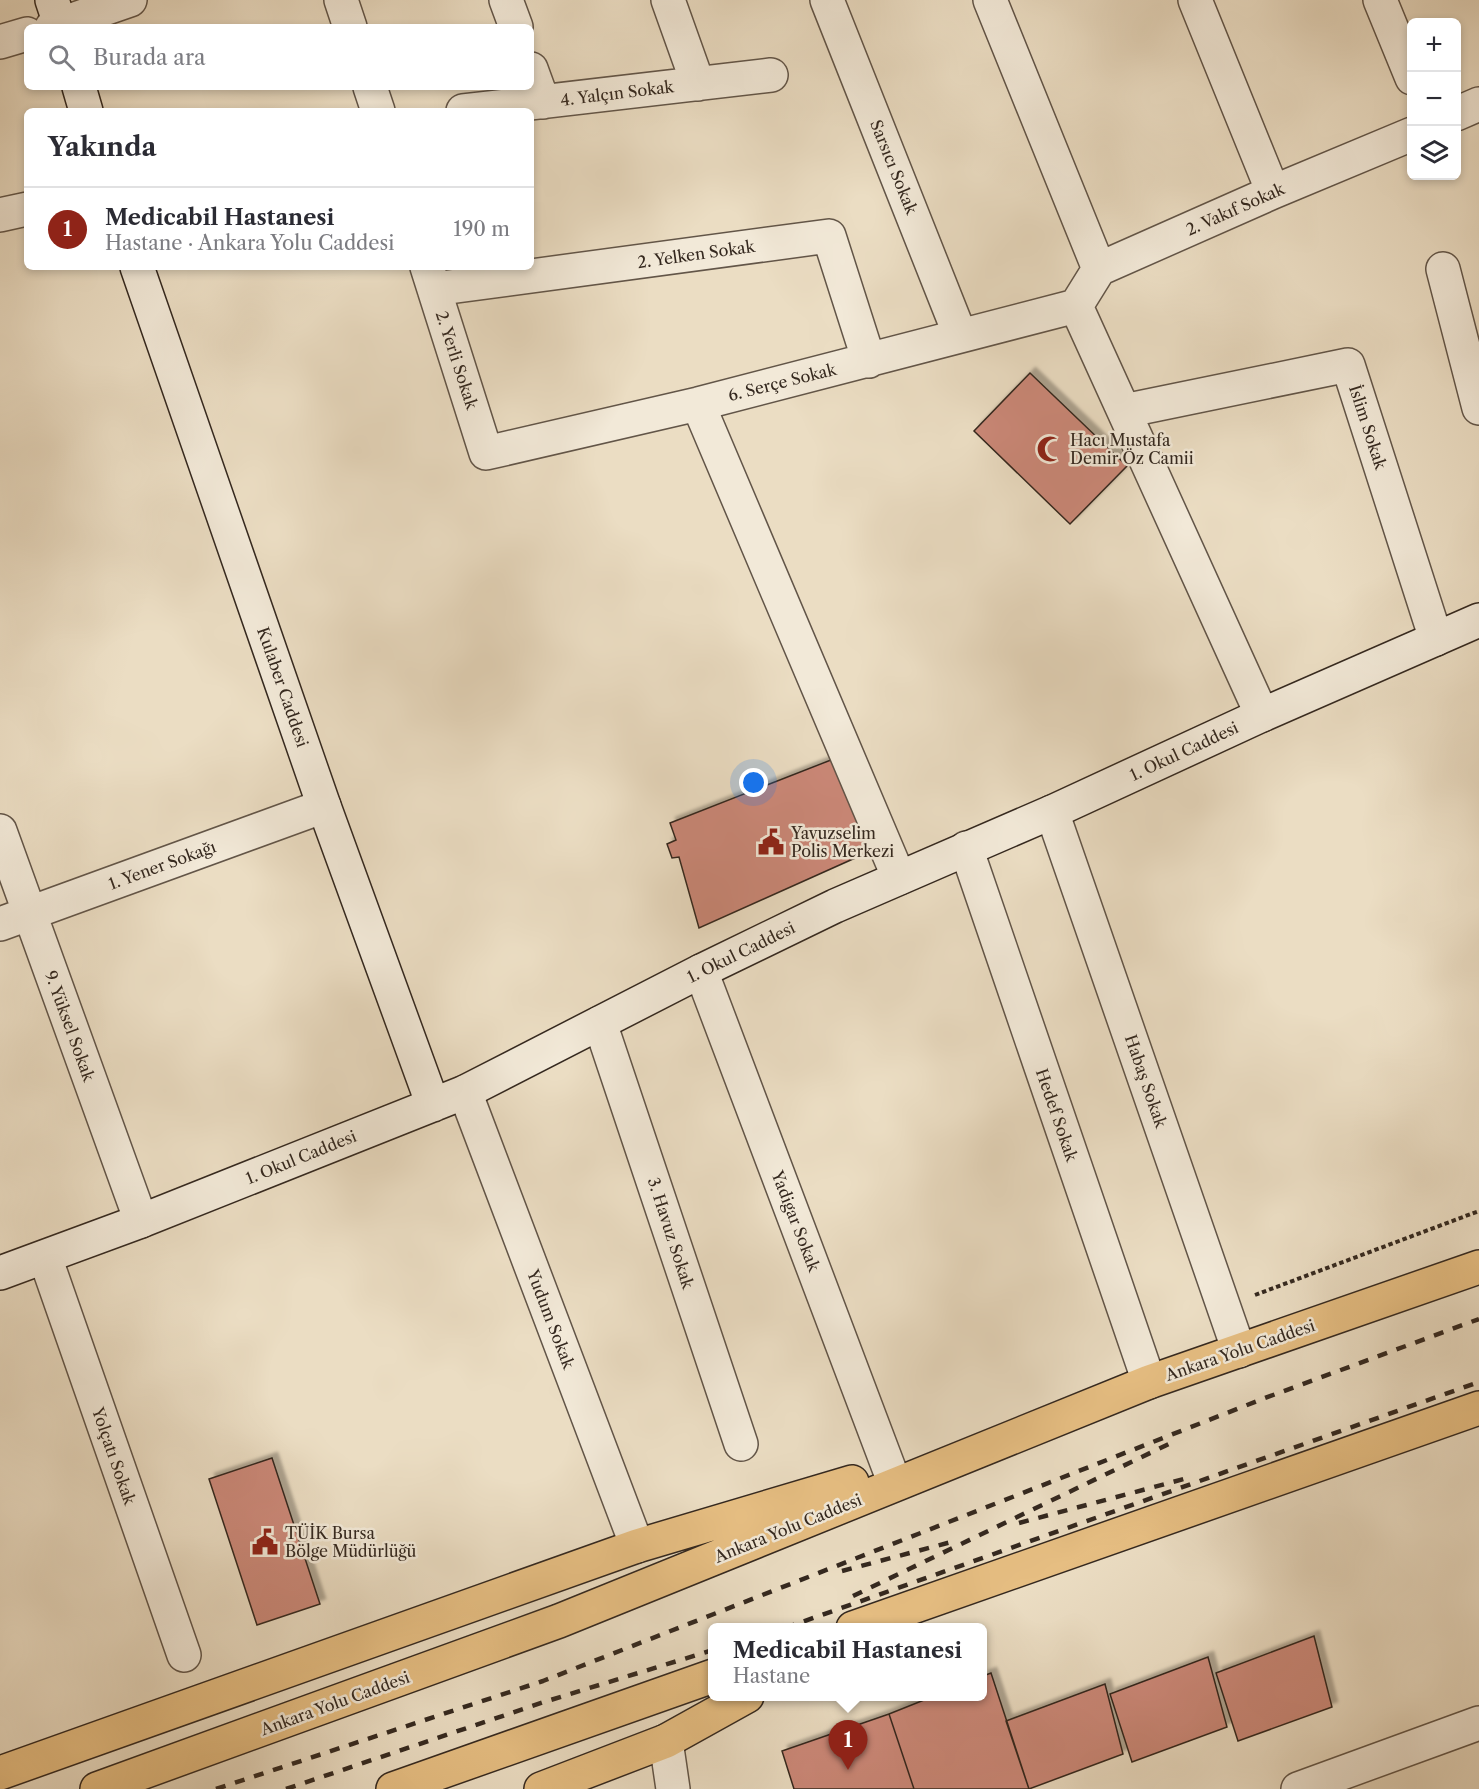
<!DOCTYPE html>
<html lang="tr">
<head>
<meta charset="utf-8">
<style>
  :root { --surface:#fff; --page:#f7f7f7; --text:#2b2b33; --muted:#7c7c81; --line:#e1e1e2; --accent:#8f2418 }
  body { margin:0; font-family:"Libre Caslon Text",serif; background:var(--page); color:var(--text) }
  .controls { position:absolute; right:18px; top:18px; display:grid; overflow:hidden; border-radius:9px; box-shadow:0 3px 9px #0003 }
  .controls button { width:54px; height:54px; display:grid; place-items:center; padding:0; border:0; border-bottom:2px solid var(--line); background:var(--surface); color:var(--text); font:30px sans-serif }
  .you { position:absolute; left:754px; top:783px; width:21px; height:21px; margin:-15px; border:4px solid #fff; border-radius:50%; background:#1a73e8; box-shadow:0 0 0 9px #1a73e833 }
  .badge { display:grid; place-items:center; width:39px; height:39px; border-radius:50%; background:var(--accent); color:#fff; font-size:20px; font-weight:700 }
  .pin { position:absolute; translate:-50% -50px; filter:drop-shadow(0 2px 3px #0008) }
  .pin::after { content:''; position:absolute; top:32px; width:21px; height:18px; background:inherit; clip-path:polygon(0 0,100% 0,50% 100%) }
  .popup { position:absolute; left:708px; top:1623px; width:279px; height:78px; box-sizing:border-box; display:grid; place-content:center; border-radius:9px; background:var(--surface); filter:drop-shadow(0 2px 4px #0005); font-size:20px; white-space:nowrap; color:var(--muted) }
  .popup b { font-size:22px; color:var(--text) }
  .popup::after { content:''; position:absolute; left:50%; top:100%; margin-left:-12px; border:12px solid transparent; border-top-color:var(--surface) }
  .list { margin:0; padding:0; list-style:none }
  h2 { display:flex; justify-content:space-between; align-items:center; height:78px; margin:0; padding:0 24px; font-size:26px }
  h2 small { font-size:20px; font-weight:400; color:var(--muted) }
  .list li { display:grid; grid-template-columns:39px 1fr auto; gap:18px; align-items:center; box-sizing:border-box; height:84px; padding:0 24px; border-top:2px solid var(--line) }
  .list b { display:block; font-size:22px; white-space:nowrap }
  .list p { margin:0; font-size:20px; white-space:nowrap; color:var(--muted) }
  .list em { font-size:20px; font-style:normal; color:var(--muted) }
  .icon { flex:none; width:33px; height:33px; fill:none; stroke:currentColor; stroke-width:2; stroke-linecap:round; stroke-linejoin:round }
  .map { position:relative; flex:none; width:1479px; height:1789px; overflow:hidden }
  .search { position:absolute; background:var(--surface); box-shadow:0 3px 9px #0003; left:24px; top:24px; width:510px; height:66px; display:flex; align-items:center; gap:15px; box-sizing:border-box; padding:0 21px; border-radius:9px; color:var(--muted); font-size:22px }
  .panel { position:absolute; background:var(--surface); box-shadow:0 3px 9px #0003; left:24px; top:108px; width:510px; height:162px; border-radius:9px }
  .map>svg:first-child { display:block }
  .building { fill:#cb8878; stroke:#34281f; stroke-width:1.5; filter:url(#shadow) }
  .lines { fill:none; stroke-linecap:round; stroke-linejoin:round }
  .street-casing { stroke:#625548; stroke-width:36 }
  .secondary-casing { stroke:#34281f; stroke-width:36 }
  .highway-casing { stroke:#34281f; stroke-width:36 }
  .path { stroke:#34281f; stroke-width:4; stroke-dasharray:4.5 3; stroke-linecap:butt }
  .street { stroke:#f2e9d8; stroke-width:33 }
  .secondary { stroke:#f2e9d8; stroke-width:33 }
  .highway { stroke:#e6be82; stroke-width:33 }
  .rail { stroke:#34281f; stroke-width:4.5; stroke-dasharray:10 10; stroke-linecap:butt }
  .labels { text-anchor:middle; stroke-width:5; stroke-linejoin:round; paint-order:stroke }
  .street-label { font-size:16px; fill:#34281f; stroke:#f2e9d8 }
  .poi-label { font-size:16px; fill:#34281f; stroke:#f2e9d8; text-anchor:start }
</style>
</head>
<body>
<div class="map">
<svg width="1479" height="1789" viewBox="0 0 1479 1789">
  <defs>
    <filter id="shadow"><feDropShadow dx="5.5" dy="-5.5" stdDeviation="1.5" flood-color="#0004"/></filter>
  </defs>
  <rect width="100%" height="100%" fill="#ebddc3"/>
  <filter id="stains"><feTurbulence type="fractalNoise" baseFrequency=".00333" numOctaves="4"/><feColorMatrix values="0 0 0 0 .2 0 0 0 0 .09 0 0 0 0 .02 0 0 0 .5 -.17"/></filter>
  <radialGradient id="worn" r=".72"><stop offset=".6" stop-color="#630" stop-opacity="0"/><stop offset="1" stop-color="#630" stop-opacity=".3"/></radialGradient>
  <path class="building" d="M1030,373L1127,466L1070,524L974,431Z
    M836,758L873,850L699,928L679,857L672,858L667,844L676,840L670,823Z
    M272,1458L320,1604L257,1625L209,1479Z
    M1314,1636L1332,1707L1238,1741L1216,1673Z
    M1208,1657L1227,1727L1132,1762L1110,1694Z
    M991,1673L1029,1789H914L889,1714L934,1696H983V1676Z
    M1105,1684L1123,1754L1029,1789L1006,1721Z
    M889,1714L914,1789H794L782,1751Z"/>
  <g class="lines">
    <g class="street-casing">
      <path id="street" d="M341,0L350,27
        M506,0L516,27
        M668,0L698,84
        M827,0L960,335
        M990,0L1099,269
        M1195,0L1273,192
        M1380,0L1412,78
        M52,27L130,0
        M0,42L27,34
        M531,69L543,102
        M370,87L378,111
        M463,111L771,75
        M1456,114L1479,104
        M0,215L27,209
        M427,267L486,453L698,404L1076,306
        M1443,269L1479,408
        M434,289L829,236L869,361
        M1076,306L1262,715
        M1076,306L1099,269L1273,192L1412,134
        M698,404L899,878
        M1124,411L1348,365L1436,639
        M1052,812L1239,1351
        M0,831L141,1221
        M966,848L1149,1382
        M0,924L324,806
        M701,971L890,1471
        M600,1023L741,1444
        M465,1092L637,1546
        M45,1257L184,1655
        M666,1741L673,1789
        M1298,1789L1479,1723"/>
    </g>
    <g class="secondary-casing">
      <path id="secondary" d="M52,0L61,27
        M79,87L86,111
        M137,267L324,806L433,1105
        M0,1273L141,1221L465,1092L701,971L835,906L1052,812L1262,715L1479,620"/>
    </g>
    <g class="highway-casing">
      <path id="highway" d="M853,1628L1479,1408
        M0,1773L637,1546L852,1482
        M97,1789L559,1621L1149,1382L1479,1267
        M393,1789L713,1676
        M541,1789L666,1741L747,1696"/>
    </g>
    <path class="path" d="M1255,1295L1479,1211"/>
    <use href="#street" class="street"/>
    <use href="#secondary" class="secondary"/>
    <use href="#highway" class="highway"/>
    <path class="rail" d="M1019,1523L1184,1479
      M842,1571L955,1541
      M853,1596L1175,1441
      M785,1628L1479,1382
      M216,1789L543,1681L1265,1398L1479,1319
      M286,1789L544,1702L713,1650"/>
  </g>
  <defs>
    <g id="mosque-bare" transform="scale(2.07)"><path d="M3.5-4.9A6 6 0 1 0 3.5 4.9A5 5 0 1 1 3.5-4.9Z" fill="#8f2418" stroke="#f2e9d8" stroke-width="2.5" paint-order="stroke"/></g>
    <g id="civic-bare" transform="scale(2.07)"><path d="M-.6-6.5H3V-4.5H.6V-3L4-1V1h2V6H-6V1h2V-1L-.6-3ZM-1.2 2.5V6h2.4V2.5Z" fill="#8f2418" stroke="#f2e9d8" stroke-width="2.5" paint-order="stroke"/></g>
  </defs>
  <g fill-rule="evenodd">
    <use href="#mosque-bare" x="1050" y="449"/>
    <use href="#civic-bare" x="771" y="842"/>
    <use href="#civic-bare" x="265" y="1542"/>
  </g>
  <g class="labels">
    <g class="street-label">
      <text transform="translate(617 93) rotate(-7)" y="6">4. Yalçın Sokak</text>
      <text transform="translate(894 167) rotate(68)" y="6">Sarsıcı Sokak</text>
      <text transform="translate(1235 209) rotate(-24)" y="6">2. Vakıf Sokak</text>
      <text transform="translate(696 254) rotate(-8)" y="6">2. Yelken Sokak</text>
      <text transform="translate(457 360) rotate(72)" y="6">2. Yerli Sokak</text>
      <text transform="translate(782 382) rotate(-14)" y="6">6. Serçe Sokak</text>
      <text transform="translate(1368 427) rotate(72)" y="6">İslim Sokak</text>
      <text transform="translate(283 687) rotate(71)" y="6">Kulaber Caddesi</text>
      <text transform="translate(1184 751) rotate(-25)" y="6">1. Okul Caddesi</text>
      <text transform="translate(162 865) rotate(-20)" y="6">1. Yener Sokağı</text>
      <text transform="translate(741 952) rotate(-26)" y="6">1. Okul Caddesi</text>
      <text transform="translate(70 1026) rotate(70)" y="6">9. Yüksel Sokak</text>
      <text transform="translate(1146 1081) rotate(71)" y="6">Habaş Sokak</text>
      <text transform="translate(1057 1115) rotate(71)" y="6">Hedef Sokak</text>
      <text transform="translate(301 1157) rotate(-22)" y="6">1. Okul Caddesi</text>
      <text transform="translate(796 1221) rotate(69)" y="6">Yadigar Sokak</text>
      <text transform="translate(671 1233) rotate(72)" y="6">3. Havuz Sokak</text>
      <text transform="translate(551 1319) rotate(69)" y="6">Yudum Sokak</text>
      <text transform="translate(1240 1350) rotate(-19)" y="6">Ankara Yolu Caddesi</text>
      <text transform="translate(114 1456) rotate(71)" y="6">Yolçatı Sokak</text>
      <text transform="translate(788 1528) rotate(-22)" y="6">Ankara Yolu Caddesi</text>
      <text transform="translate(335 1703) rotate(-20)" y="6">Ankara Yolu Caddesi</text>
    </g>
    <g class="poi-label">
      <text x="1070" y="446">Hacı Mustafa<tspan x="1070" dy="18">Demir Öz Camii</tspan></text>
      <text x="791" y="839">Yavuzselim<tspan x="791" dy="18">Polis Merkezi</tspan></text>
      <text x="285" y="1539">TÜİK Bursa<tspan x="285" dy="18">Bölge Müdürlüğü</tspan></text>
    </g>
  </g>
  <rect width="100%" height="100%" filter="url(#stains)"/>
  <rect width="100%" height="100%" fill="url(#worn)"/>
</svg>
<div class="controls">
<button>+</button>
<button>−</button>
<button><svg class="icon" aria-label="layers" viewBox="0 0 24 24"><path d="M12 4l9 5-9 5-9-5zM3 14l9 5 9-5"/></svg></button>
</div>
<div class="you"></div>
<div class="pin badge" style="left:848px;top:1770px">1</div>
<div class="popup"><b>Medicabil Hastanesi</b>Hastane</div>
<div class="search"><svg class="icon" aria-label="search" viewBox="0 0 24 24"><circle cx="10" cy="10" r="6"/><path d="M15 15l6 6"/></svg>Burada ara</div>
<section class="panel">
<h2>Yakında<small></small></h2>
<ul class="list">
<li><span class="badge">1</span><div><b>Medicabil Hastanesi</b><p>Hastane · Ankara Yolu Caddesi</p></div><em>190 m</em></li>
</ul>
</section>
</div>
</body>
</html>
